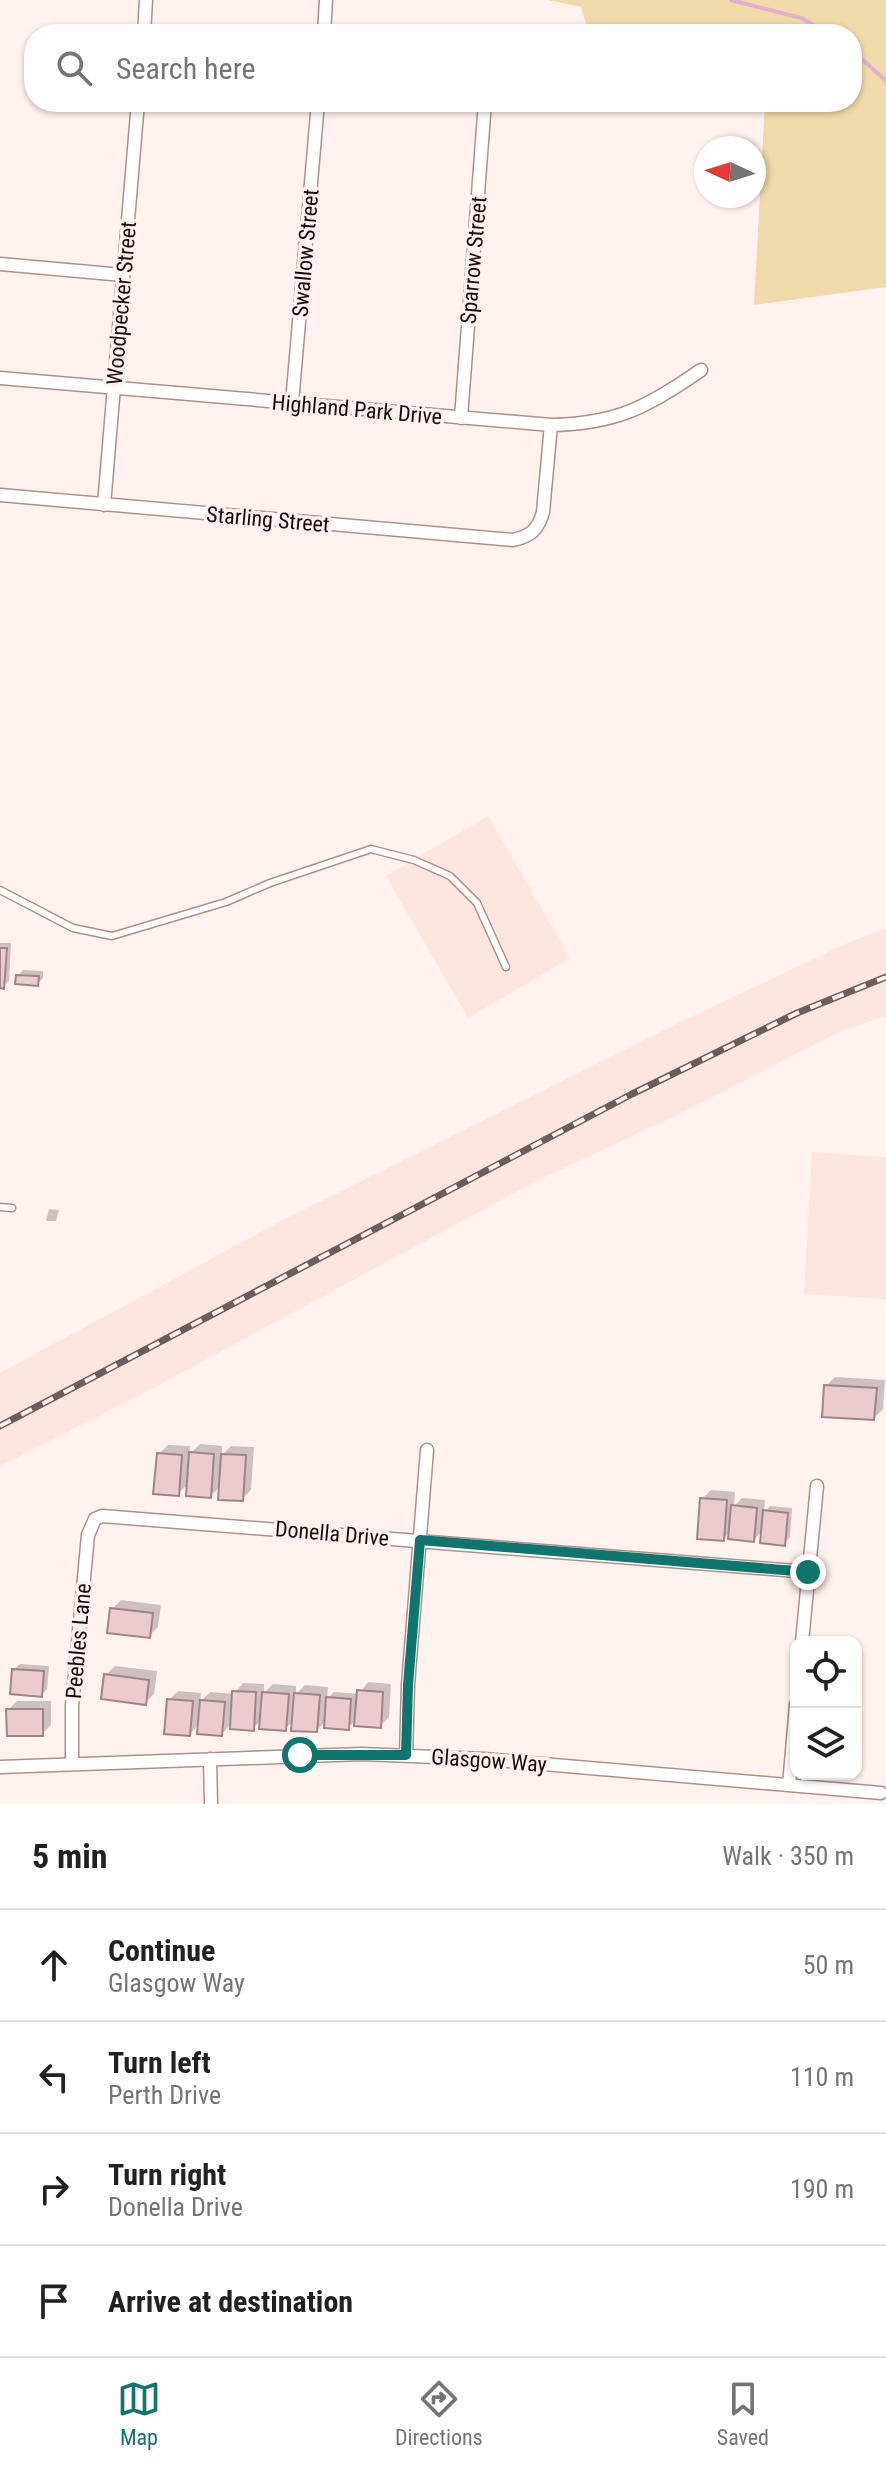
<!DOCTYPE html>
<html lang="en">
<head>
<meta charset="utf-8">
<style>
  :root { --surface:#fff; --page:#f2f2f2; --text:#202124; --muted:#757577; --line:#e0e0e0; --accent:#0f766e }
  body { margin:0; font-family:"Roboto Condensed",sans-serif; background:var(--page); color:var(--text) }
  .controls { position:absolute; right:24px; bottom:24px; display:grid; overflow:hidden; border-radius:16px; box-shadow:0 2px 6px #0004 }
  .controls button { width:72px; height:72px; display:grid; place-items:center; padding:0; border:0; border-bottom:2px solid var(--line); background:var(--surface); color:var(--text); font:40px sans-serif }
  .compass { position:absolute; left:694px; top:136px; width:72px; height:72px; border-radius:50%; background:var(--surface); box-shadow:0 2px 6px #0004; rotate:274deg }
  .stop { position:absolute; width:24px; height:24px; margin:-18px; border:6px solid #0f766e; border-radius:50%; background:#fff }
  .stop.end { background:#0f766e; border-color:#fff; box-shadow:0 2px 8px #0008 }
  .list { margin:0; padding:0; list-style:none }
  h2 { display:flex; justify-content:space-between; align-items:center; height:104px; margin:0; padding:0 32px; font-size:34px }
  h2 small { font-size:26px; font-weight:400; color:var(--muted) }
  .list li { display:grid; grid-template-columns:52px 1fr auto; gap:24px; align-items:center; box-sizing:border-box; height:112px; padding:0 32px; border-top:2px solid var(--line) }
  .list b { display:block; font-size:30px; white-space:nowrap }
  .list p { margin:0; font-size:26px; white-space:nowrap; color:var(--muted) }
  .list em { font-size:26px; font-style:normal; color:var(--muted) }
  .icon { flex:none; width:44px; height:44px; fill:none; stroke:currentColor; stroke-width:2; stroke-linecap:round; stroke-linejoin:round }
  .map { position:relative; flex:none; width:886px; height:1804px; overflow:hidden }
  .search { position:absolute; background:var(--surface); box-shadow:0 2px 6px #0004; left:24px; right:24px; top:24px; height:88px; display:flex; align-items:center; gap:20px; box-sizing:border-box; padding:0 28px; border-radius:32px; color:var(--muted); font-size:30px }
  .sheet { height:552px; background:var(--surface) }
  nav { display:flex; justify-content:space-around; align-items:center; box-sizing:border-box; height:112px; border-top:2px solid var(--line); background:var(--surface); font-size:22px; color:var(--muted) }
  nav a { display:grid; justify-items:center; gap:4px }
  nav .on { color:var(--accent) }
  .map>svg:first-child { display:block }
  .built { fill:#fde6e0 }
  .green { fill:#efdaa9 }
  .shadow { fill:#0003 }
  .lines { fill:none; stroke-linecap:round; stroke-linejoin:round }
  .stream { stroke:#e5afcd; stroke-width:4 }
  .building { fill:#eacbce; stroke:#a18487; stroke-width:2 }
  .service-casing { stroke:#ad9189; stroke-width:9 }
  .minor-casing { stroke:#ad9189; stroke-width:15 }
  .service { stroke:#fff; stroke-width:6 }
  .minor { stroke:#fff; stroke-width:12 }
  .rail-casing { stroke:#6a5e5c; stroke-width:7 }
  .rail { stroke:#fff2ef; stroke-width:4; stroke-dasharray:12; stroke-linecap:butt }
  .route { stroke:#0f766e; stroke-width:10 }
  .labels { text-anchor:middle; stroke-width:7; stroke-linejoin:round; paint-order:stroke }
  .street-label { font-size:22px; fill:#160c0a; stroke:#fff2ef }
</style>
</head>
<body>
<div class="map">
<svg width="886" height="1804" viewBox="0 0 886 1804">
  <rect width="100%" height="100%" fill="#fff2ef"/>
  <path class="built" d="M488,816L570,958L468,1018L386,876Z
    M886,928V1016L839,1032L675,1116L540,1179L142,1394L0,1466V1373L281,1221L683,1021L845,944Z
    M812,1152L886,1157V1299L804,1294Z"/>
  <path class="green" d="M548,0H886V287L754,305L765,102H852V34H589L581,7Z"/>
  <path class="shadow" d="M0,943H11L9,981L3,986H0Z
    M23,970L43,971V978L37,984L18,976Z
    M49,1209L59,1210L56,1221H46Z
    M835,1377L885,1380L883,1409L874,1418L826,1386Z
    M200,1444L222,1446V1455L231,1446L254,1447L251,1490L242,1499L220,1486L211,1496L189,1483L178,1494L159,1454L168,1445L190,1446L189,1455Z
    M711,1490L735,1492L734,1506L742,1498L765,1500L764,1512L770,1506L792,1508L790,1538L784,1543L763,1530L754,1540L731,1531L723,1539L702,1499Z
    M121,1600L161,1605L158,1627L149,1636L112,1609Z
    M20,1664L49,1666L47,1689L41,1695L14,1669Z
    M115,1666L157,1671L154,1694L145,1703L106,1675Z
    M368,1682L391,1684L389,1717L380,1726L357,1719L348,1728L327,1720L317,1730L294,1720L285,1729L262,1720L253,1728L232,1723L222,1734L200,1723L190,1734L169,1700L178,1691L201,1693L200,1702L210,1692L234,1694L243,1683L264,1684V1693L273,1684L296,1686V1694L305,1685L328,1687L327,1699L334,1692L359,1694Z
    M17,1701H51V1725L42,1734L8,1710Z"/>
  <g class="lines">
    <path class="stream" d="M731,0L801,18L830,34
      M852,50L886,81"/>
  </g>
  <path class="building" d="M0,948H7L4,989L0,988Z
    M16,975L39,976L38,986L15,984Z
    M824,1385L877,1388L874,1420L822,1417Z
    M189,1452L214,1454L211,1498L186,1496Z
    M157,1453L182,1455L179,1496L153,1494Z
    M221,1454L246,1455L243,1501L218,1500Z
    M700,1498L727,1500L724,1541L697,1539Z
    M731,1505L757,1508L754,1542L728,1539Z
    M763,1510L788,1513L785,1546L760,1543Z
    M110,1608L153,1613L150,1638L107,1633Z
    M12,1669L44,1671L42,1697L10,1694Z
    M104,1674L149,1680L146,1705L101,1699Z
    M357,1690L383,1692L381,1728L354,1726Z
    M232,1691L256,1692L254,1731L230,1729Z
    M262,1692L289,1694L286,1731L259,1729Z
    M294,1693L320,1695L317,1732L291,1731Z
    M326,1697L351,1699L349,1730L324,1728Z
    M167,1699L193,1701L190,1736L164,1734Z
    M200,1700L225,1702L222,1736L197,1734Z
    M6,1709H43V1736H7Z"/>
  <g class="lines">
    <g class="service-casing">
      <path id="service" d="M0,890L73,928L112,936L226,902L270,883L371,849L414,860L450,876L477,903L506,967
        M0,1207L12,1208"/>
    </g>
    <g class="minor-casing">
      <path id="minor" d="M144,34L146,0
        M324,34L326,0
        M0,264L123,275
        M0,378L551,425C616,424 648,407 701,370
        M292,403L318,102
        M461,418L485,102
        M0,495L513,540C531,536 538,530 543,512L551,425
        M104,505L138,102
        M802,1642L817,1486
        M406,1755L408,1685L427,1450
        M210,1759L211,1804
        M72,1764V1706L88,1535L95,1519L102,1516L808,1572
        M0,1767L362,1754L484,1759L881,1793
        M789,1785L796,1705"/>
    </g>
    <use href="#service" class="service"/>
    <use href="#minor" class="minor"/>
    <g class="rail-casing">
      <path id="rail" d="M0,1426L632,1094L797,1013L886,977"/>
    </g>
    <use href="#rail" class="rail"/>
  </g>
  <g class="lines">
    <path class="route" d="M300,1755H406L408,1685L420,1540L808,1572"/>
  </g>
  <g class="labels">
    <g class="street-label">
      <text transform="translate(305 253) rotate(-85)" y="8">Swallow Street</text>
      <text transform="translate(473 260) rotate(-85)" y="8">Sparrow Street</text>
      <text transform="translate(121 303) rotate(-85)" y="8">Woodpecker Street</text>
      <text transform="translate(357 409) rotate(5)" y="8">Highland Park Drive</text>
      <text transform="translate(268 519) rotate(5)" y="8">Starling Street</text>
      <text transform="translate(332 1533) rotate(5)" y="8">Donella Drive</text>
      <text transform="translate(78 1641) rotate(-85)" y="8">Peebles Lane</text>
      <text transform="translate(489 1760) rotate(4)" y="8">Glasgow Way</text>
    </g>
  </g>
</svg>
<div class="controls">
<button><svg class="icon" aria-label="locate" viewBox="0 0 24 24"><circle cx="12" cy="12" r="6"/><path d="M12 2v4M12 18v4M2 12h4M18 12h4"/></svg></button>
<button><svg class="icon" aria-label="layers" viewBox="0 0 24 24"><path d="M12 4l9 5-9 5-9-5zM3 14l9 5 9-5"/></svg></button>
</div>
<svg class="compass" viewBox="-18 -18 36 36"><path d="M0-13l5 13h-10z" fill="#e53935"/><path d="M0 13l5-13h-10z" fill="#757577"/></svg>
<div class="stop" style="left:300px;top:1755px"></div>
<div class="stop end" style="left:808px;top:1572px"></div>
<div class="search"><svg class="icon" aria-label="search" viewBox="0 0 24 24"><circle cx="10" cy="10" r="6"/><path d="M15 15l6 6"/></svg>Search here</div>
</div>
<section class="sheet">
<h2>5 min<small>Walk · 350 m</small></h2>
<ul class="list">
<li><svg class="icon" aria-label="ahead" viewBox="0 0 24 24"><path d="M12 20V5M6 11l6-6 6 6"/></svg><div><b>Continue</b><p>Glasgow Way</p></div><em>50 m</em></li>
<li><svg class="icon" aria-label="left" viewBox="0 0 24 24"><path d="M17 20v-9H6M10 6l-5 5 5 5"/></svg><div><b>Turn left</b><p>Perth Drive</p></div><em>110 m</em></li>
<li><svg class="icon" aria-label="right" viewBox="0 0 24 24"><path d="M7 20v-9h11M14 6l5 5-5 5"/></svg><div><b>Turn right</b><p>Donella Drive</p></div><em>190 m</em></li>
<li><svg class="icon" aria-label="arrive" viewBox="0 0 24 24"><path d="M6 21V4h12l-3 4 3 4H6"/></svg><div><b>Arrive at destination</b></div></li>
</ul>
</section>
<nav>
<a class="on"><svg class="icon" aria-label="map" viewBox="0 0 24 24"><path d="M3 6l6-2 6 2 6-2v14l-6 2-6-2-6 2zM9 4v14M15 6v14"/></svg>Map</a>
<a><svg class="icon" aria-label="directions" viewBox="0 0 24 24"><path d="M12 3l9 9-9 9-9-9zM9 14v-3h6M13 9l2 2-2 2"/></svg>Directions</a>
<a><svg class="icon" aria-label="saved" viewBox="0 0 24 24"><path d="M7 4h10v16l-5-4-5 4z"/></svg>Saved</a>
</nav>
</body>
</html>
